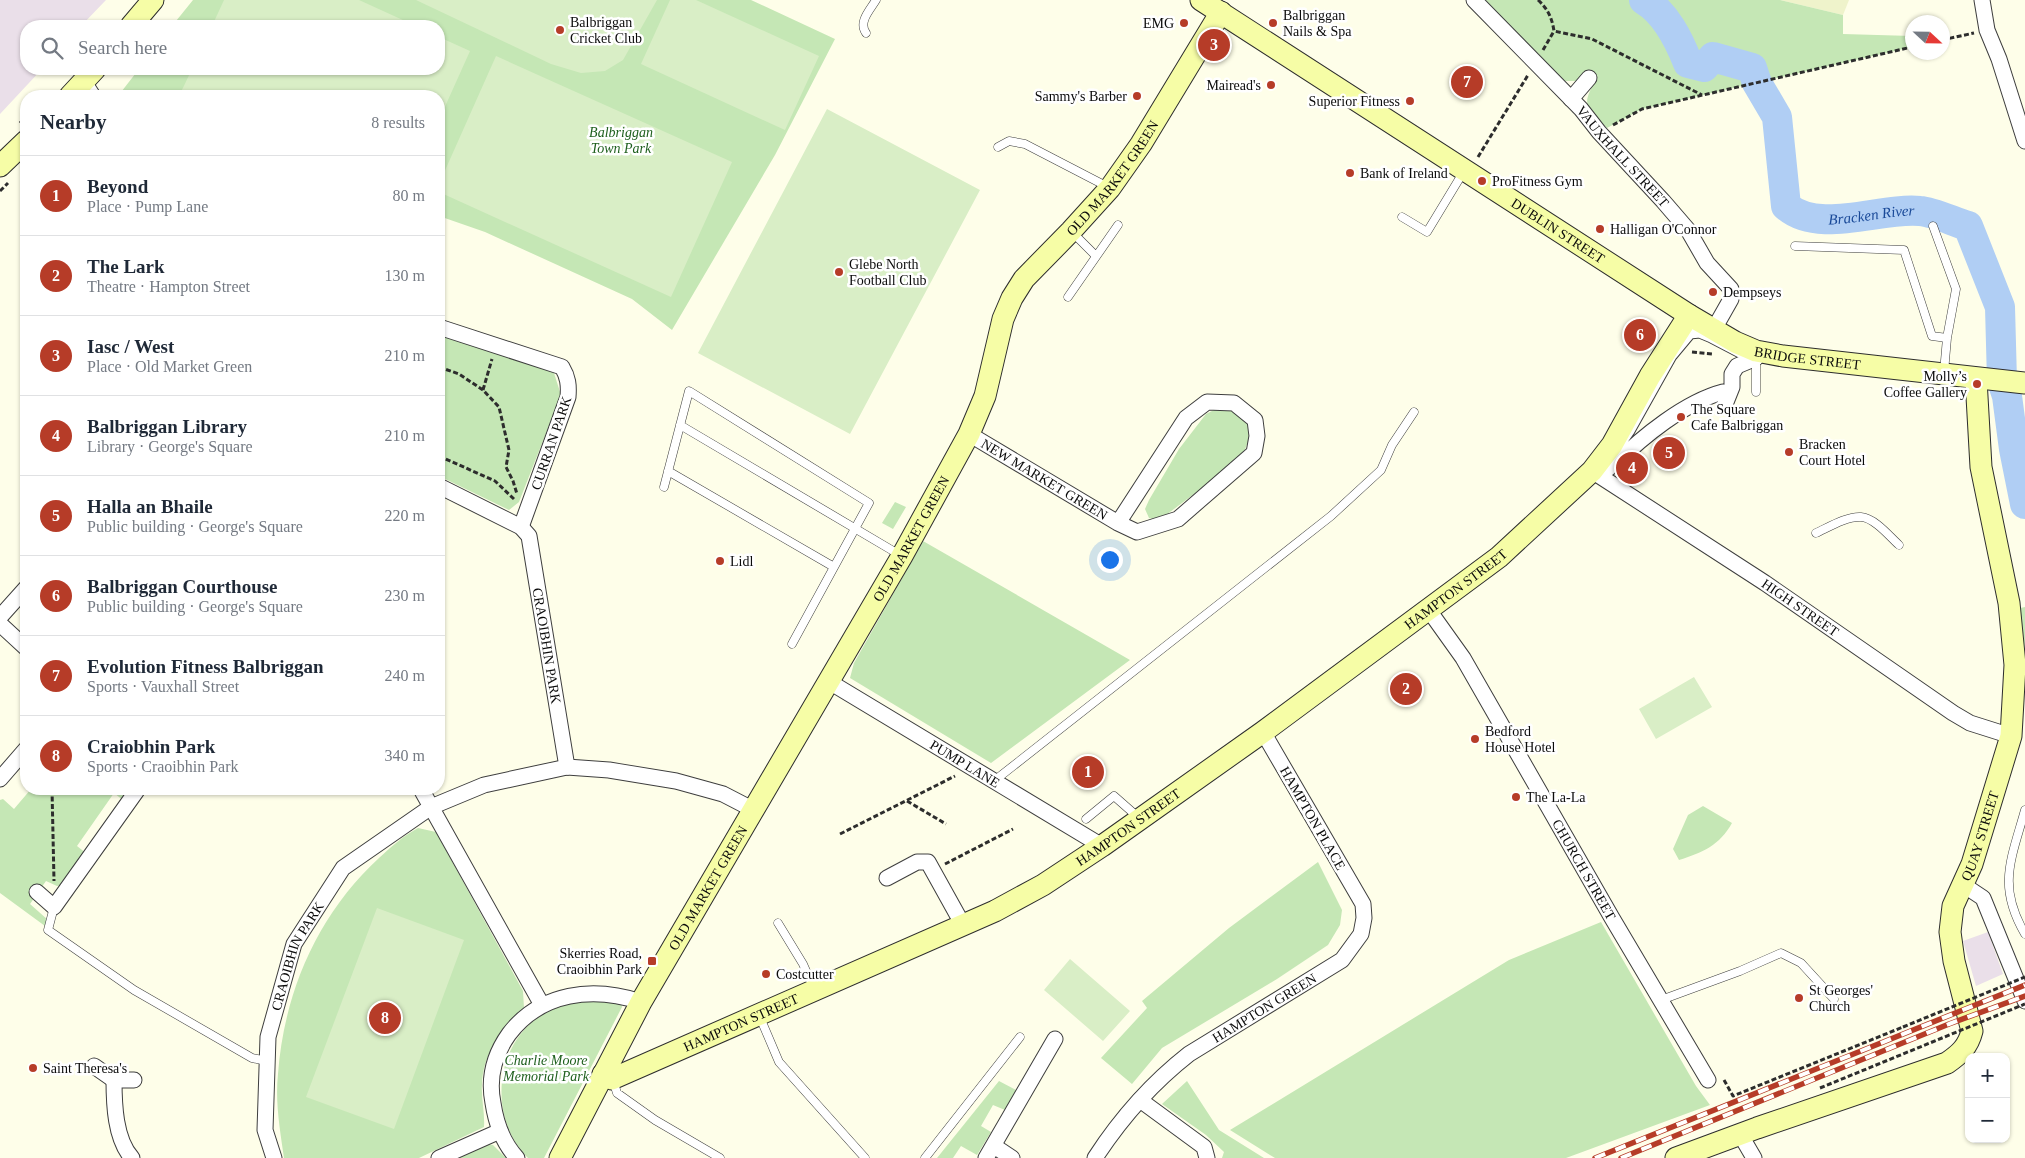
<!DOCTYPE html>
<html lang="en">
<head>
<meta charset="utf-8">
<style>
  :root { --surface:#fff; --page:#f2f2f3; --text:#1f2937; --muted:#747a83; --line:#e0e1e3; --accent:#b63c28 }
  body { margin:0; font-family:"Times New Roman",serif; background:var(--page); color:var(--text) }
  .controls { position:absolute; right:15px; bottom:15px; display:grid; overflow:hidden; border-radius:10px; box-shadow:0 1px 4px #0004 }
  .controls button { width:45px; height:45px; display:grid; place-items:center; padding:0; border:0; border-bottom:1px solid var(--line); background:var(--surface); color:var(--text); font:25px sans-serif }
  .compass { position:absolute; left:1905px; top:15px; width:45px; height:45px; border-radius:50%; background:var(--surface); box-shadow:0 1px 4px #0004; rotate:112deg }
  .you { position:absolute; left:1109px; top:559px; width:18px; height:18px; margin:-12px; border:4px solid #fff; border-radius:50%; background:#1a73e8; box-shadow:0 0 0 8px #1a73e833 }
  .badge { display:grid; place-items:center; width:32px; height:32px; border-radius:50%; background:var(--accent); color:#fff; font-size:16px; font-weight:700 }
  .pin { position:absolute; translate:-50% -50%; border:2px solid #fff; box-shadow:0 1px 5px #0006 }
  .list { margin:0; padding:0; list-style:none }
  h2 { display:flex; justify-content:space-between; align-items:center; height:65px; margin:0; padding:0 20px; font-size:21px }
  h2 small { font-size:16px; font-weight:400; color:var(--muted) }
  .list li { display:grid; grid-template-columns:32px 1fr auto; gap:15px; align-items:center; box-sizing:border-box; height:80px; padding:0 20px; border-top:1px solid var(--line) }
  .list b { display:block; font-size:19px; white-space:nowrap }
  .list p { margin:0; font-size:16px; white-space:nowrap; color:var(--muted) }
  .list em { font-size:16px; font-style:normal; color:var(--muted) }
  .icon { flex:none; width:28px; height:28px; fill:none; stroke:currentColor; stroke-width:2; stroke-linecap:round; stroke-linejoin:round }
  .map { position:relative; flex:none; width:2025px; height:1158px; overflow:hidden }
  .search { position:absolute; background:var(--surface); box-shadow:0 1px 4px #0004; left:20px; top:20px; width:425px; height:55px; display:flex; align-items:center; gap:12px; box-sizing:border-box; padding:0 18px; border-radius:20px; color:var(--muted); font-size:19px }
  .panel { position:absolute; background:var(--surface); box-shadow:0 1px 4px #0004; left:20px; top:90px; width:425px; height:705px; border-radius:20px }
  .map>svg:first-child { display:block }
  .industrial { fill:#eadfe9 }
  .farmland { fill:#eff3cb }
  .green { fill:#c5e7b5 }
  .pitch { fill:#d9eec6 }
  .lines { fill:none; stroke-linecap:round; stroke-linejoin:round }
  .river { stroke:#b0cef4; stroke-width:30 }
  .lane-casing { stroke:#3e3e3e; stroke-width:9 }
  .street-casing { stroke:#3e3e3e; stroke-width:17 }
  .secondary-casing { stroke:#2d2d2d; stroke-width:23 }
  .path { stroke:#2d2d2d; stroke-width:3; stroke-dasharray:5 2.5; stroke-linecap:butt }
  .lane { stroke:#fff; stroke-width:8 }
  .street { stroke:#fff; stroke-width:15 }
  .secondary { stroke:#f6fda6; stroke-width:21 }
  .rail-casing { stroke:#b63c28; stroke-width:5.5 }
  .rail { stroke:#fff; stroke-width:4; stroke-dasharray:11; stroke-linecap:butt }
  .path-bridge { stroke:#2d2d2d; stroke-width:3; stroke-dasharray:5 2.5; stroke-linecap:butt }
  .poi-dot { fill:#b63c28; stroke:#fff; stroke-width:2 }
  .labels { text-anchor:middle; stroke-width:5; stroke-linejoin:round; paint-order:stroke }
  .poi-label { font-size:14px; fill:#0b0b0b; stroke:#fff; text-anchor:start }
  .park-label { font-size:14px; font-style:italic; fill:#1f601e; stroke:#fff }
  .street-label { font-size:14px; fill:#0b0b0b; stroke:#fff }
  .water-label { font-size:15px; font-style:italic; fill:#194998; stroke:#fff }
</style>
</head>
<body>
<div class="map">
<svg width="2025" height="1158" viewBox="0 0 2025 1158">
  <rect width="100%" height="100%" fill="#fefee9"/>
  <path class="industrial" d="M0,0H106L81,26H26V69H42L0,114Z
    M1988,932L2003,974L1976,986L1963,941Z"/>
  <path class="farmland" d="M1780,0H1849L1843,15Z"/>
  <path class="green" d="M193,0H751L835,39L775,155L672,330L632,299L485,232L439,216V96H118L139,69H439V26H172Z
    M1480,0H1780L1843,15V34L1912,36V47L1642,109L1607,128C1586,105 1580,107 1597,78L1586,70L1577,81H1565L1549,68Z
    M439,334L534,364L554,373L561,395L519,502L509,510L439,476Z
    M1229,409L1245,417L1249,426V439L1244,452L1206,485L1162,518L1158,520L1149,518L1145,509L1149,500L1179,449L1206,414L1214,410Z
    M895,502L906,507L893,529L882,523Z
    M923,541L1130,660L991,763L850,678L854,663Z
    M2025,607V649L2020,608Z
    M31,789H134L124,801L114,793L77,846L87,854L65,885L57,886L46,881L30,904L48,920L45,926L0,893V800L3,799L14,809Z
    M1703,806L1732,823C1720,845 1702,853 1679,860L1673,849L1688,815Z
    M418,828L436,832L523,991L524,1008C503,1029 483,1052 482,1084C481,1099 485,1113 484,1127L419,1158H284C280,1130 275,1102 278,1074C284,992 318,914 379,858C391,847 403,836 418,828Z
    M1318,862L1342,910L1340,925L1328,945L1277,979L1162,1048L1132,1084L1101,1058L1147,1008L1142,1001L1229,928Z
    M1601,922L1696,1086L1710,1105L1566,1158H1275L1230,1130L1509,960Z
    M595,1000L621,1003L622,1007L544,1158H528C489,1120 493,1047 540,1016C557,1004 576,1002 595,1000Z
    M999,1081L1016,1090L1005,1110L993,1105L981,1126L991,1132L977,1155L961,1146L953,1158H937Z
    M1187,1081L1219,1130L1264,1158H1222L1224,1152L1206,1135L1162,1104Z
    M486,1144L493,1145L506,1158H455Z"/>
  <path class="pitch" d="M224,0H359L416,26H212Z
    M416,0H657L623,60L605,71L581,73L551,64Z
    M670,0H696L819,56L785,130L641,64Z
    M439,37L470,51L439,120V96H191L181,92L192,69H439Z
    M496,56L732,162L671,297L439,192V184Z
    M827,109L980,190L850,434L698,353Z
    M1694,677L1712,707L1656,739L1639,709Z
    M377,908L464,940L394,1129L306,1097Z
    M1070,959L1130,1011L1103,1041L1044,990Z"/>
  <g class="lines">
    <path class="river" id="s1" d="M1644,0C1666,13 1679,40 1688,63L1704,67L1713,57L1752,68L1757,83L1777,117L1786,206C1819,235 1880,207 1920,211C1934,212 1954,222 1968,226L2000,307L2002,381L2007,396L2014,449L2025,504"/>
    <g class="lane-casing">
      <path id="lane" d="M866,33C858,22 870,10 876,0
        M998,147L1009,141L1025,144L1108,187
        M1402,217L1427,232L1464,171
        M1933,226L1956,289L1947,338
        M1073,233L1096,256
        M1795,246L1904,250L1932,336L1947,338L1944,372
        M1068,297L1118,225
        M1756,392V356
        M680,425L900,555
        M668,471L834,567
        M664,487L689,391L869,503L792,644
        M1816,533C1829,527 1847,516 1861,517C1875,518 1890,537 1899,545
        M994,781L1331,516L1381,470L1392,445L1414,412
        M2025,810C2011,860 1997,886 2025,934
        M1086,819L1114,796L1139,818
        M54,907L48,930L134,990L252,1058L267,1061
        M778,923L803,964L814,989
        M1661,1000L1740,971L1781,953L1801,963L1834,999
        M759,1015L779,1062L865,1158
        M613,1080L617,1093L655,1120L720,1158
        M925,1158L1020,1037"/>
    </g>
    <g class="street-casing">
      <g id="street">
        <path id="s2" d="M1474,0L1581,109L1599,132L1663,201L1688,230L1707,263L1731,289V299L1714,329"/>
        <path d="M1982,0L1987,30L1999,59L2025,141"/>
        <path d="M84,82L93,96"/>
        <path d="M1571,99L1589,78"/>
        <path d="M439,327L562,367C568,377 569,385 568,397L521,527"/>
        <path d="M1700,330L1712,335L1756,358L1737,366L1732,374V387L1726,402L1723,392C1685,402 1642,437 1614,465H1610L1609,468L1602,466L1627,430L1669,355L1689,331Z"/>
        <path id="s3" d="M969,434L1118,523L1137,532L1178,519L1254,453L1257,436L1255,420L1234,403L1207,402L1186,418L1118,523"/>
        <path id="s4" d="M1592,471L1765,583L1953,713L1970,723L2011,736"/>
        <path id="s5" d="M439,486L521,527L529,536L567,767"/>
        <path id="s6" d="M1428,609L1463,658L1612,918L1708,1080"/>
        <path d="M0,617L26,588"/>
        <path d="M0,624L26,648"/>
        <path id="s7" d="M828,681L1102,846"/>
        <path d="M0,779L26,749"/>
        <path d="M421,789L542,1005"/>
        <path d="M887,878L917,862H928L963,925"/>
        <path d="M1962,884L1983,898L2025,1001"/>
        <path d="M37,892L54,907L138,789"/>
        <path d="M94,1066L114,1080H134"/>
        <path d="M114,1080C114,1104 115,1139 132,1158"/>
        <path d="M1140,1100L1204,1147L1207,1158"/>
        <path d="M1740,1134L1754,1158"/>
        <path d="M994,1146L1012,1158"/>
        <path id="s8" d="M274,1158L265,1130L268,1037L294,944L343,868L431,807L484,785L567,767L609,770L676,781L723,794L752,809"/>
        <path d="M439,1158L500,1131"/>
        <path d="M517,1158C503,1143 496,1123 493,1103C488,1078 494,1055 509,1034C541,992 593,986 641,1002"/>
        <path d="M986,1158L1055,1039"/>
        <path id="s9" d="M1095,1158C1121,1118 1152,1083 1189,1054L1342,960L1361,934L1364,918L1363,904L1263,732"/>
      </g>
    </g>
    <g class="secondary-casing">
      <g id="secondary">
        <path id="s10" d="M1201,0L1689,315L1735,342L1756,351L1783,356L2025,383"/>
        <path d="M131,26L153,0"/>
        <path d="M70,96L95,69"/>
        <path d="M0,166L26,141"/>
        <path id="s11" d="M603,1074L612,1079L995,911L1043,885L1102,846L1263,732L1499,557L1592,471L1612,445L1650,376L1689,315"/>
        <path id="s12" d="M560,1158L641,1002L902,556L969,434L985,396L1003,319L1012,298L1024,279L1071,231L1110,188L1141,144L1221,12"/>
        <path id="s13" d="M1676,1158L1757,1128L1947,1063C1960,1054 1968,1047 1972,1031L1954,961L1950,932L1953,906L1972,864L2011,736L2015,665L2009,603L1981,467L1976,379"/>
      </g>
    </g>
    <path class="path" d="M1538,0C1548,9 1552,18 1554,31L1592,39L1702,95
      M1942,40L1974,33
      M1543,50L1554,31
      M20,123L26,117
      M1613,125L1642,109L1912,47
      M1478,157L1528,75
      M0,191L8,183
      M1692,352L1713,354
      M439,367L459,374L483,390L499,407L509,450L506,467L513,481L517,494
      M483,390L492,359
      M439,456L495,481L515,500
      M52,789L54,881
      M907,801L946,824
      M840,834L955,776
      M945,864L1013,829
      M1724,1080L1733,1096L1903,1027"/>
    <use href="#lane" class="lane"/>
    <use href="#street" class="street"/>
    <use href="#secondary" class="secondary"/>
    <g class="rail-casing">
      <path id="rail" d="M1595,1158L2025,985
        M1621,1158L1949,1024L2025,996"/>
    </g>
    <use href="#rail" class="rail"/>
    <path class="path-bridge" d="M1903,1027L2025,977
      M1820,1088L2025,1004"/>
  </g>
  <g class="poi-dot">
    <circle cx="1184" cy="23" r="5"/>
    <circle cx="1273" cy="23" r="5"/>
    <circle cx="560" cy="30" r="5"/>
    <circle cx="1271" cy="85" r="5"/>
    <circle cx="1137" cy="96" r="5"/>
    <circle cx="1410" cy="101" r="5"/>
    <circle cx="1350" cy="173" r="5"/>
    <circle cx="1482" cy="181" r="5"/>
    <circle cx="1600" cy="229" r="5"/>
    <circle cx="839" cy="272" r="5"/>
    <circle cx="1713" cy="292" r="5"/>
    <circle cx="1977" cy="384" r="5"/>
    <circle cx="1681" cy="417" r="5"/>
    <circle cx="1789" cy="452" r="5"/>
    <circle cx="720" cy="561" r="5"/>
    <circle cx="1475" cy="739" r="5"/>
    <circle cx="1516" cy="797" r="5"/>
    <rect x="647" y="956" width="10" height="10" rx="2.5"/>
    <circle cx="766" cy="974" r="5"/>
    <circle cx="1799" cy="998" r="5"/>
    <circle cx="33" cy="1068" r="5"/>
  </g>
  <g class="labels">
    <g class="poi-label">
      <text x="1283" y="20">Balbriggan<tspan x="1283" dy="16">Nails &amp; Spa</tspan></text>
      <text x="570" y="27">Balbriggan<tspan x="570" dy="16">Cricket Club</tspan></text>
      <text x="1174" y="28" text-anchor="end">EMG</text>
      <text x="1261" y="90" text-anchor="end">Mairead's</text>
      <text x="1127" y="101" text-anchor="end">Sammy's Barber</text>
      <text x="1400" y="106" text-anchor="end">Superior Fitness</text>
      <text x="1360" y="178">Bank of Ireland</text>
      <text x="1492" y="186">ProFitness Gym</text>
      <text x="1610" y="234">Halligan O'Connor</text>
      <text x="849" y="269">Glebe North<tspan x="849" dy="16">Football Club</tspan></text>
      <text x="1723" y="297">Dempseys</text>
      <text x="1967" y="381" text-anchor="end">Molly’s<tspan x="1967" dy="16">Coffee Gallery</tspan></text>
      <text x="1691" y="414">The Square<tspan x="1691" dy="16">Cafe Balbriggan</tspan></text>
      <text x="1799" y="449">Bracken<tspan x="1799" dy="16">Court Hotel</tspan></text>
      <text x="730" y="566">Lidl</text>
      <text x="1485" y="736">Bedford<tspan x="1485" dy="16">House Hotel</tspan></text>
      <text x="1526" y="802">The La-La</text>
      <text x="642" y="958" text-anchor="end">Skerries Road,<tspan x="642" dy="16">Craoibhin Park</tspan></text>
      <text x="776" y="979">Costcutter</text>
      <text x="1809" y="995">St Georges'<tspan x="1809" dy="16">Church</tspan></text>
      <text x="43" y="1073">Saint Theresa's</text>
    </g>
    <g class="park-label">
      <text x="621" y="137">Balbriggan<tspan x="621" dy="16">Town Park</tspan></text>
      <text x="546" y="1065">Charlie Moore<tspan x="546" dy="16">Memorial Park</tspan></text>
    </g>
    <g class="street-label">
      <text dy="5" stroke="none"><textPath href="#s2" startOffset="216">VAUXHALL STREET</textPath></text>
      <text dy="5" stroke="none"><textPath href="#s12" startOffset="1132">OLD MARKET GREEN</textPath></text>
      <text dy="5" stroke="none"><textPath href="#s10" startOffset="425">DUBLIN STREET</textPath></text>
      <text dy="5" stroke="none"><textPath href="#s10" startOffset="709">BRIDGE STREET</textPath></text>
      <text transform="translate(551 443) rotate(-71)" y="5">CURRAN PARK</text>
      <text dy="5" stroke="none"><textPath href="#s3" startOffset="88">NEW MARKET GREEN</textPath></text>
      <text dy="5" stroke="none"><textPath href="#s12" startOffset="712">OLD MARKET GREEN</textPath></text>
      <text dy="5" stroke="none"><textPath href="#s11" startOffset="991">HAMPTON STREET</textPath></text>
      <text dy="5" stroke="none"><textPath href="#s4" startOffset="249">HIGH STREET</textPath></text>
      <text dy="5" stroke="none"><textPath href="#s5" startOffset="215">CRAOIBHIN PARK</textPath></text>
      <text dy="5" stroke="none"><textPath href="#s7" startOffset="160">PUMP LANE</textPath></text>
      <text transform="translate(1313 818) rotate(60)" y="5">HAMPTON PLACE</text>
      <text dy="5" stroke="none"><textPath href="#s11" startOffset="586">HAMPTON STREET</textPath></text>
      <text dy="5" stroke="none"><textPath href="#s13" startOffset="532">QUAY STREET</textPath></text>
      <text dy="5" stroke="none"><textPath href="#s6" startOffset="304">CHURCH STREET</textPath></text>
      <text dy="5" stroke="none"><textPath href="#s12" startOffset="308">OLD MARKET GREEN</textPath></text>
      <text dy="5" stroke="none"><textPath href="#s8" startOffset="209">CRAOIBHIN PARK</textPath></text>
      <text dy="5" stroke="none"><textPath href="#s9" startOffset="229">HAMPTON GREEN</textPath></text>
      <text dy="5" stroke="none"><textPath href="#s11" startOffset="151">HAMPTON STREET</textPath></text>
    </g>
    <g class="water-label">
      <text dy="5" stroke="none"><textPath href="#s1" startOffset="382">Bracken River</textPath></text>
    </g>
  </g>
</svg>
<div class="controls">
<button>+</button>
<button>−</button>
</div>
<svg class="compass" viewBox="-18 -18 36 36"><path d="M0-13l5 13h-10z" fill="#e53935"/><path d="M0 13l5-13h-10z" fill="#747a83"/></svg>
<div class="you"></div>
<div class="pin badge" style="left:1088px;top:772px">1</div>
<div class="pin badge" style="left:1406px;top:689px">2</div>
<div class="pin badge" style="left:1214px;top:45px">3</div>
<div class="pin badge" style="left:1632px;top:468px">4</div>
<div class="pin badge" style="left:1669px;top:453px">5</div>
<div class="pin badge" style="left:1640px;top:335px">6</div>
<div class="pin badge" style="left:1467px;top:82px">7</div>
<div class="pin badge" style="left:385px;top:1018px">8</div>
<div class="search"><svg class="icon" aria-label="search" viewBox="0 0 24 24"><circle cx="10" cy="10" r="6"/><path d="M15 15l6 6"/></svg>Search here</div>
<section class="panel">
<h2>Nearby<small>8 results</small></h2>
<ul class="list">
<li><span class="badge">1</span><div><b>Beyond</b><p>Place · Pump Lane</p></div><em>80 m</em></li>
<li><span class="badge">2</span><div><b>The Lark</b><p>Theatre · Hampton Street</p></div><em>130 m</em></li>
<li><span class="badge">3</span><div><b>Iasc / West</b><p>Place · Old Market Green</p></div><em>210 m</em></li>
<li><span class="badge">4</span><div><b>Balbriggan Library</b><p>Library · George's Square</p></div><em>210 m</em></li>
<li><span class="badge">5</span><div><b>Halla an Bhaile</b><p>Public building · George's Square</p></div><em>220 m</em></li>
<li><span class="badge">6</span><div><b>Balbriggan Courthouse</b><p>Public building · George's Square</p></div><em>230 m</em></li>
<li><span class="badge">7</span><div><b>Evolution Fitness Balbriggan</b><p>Sports · Vauxhall Street</p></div><em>240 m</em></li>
<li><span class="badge">8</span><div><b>Craiobhin Park</b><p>Sports · Craoibhin Park</p></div><em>340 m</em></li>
</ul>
</section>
</div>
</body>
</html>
